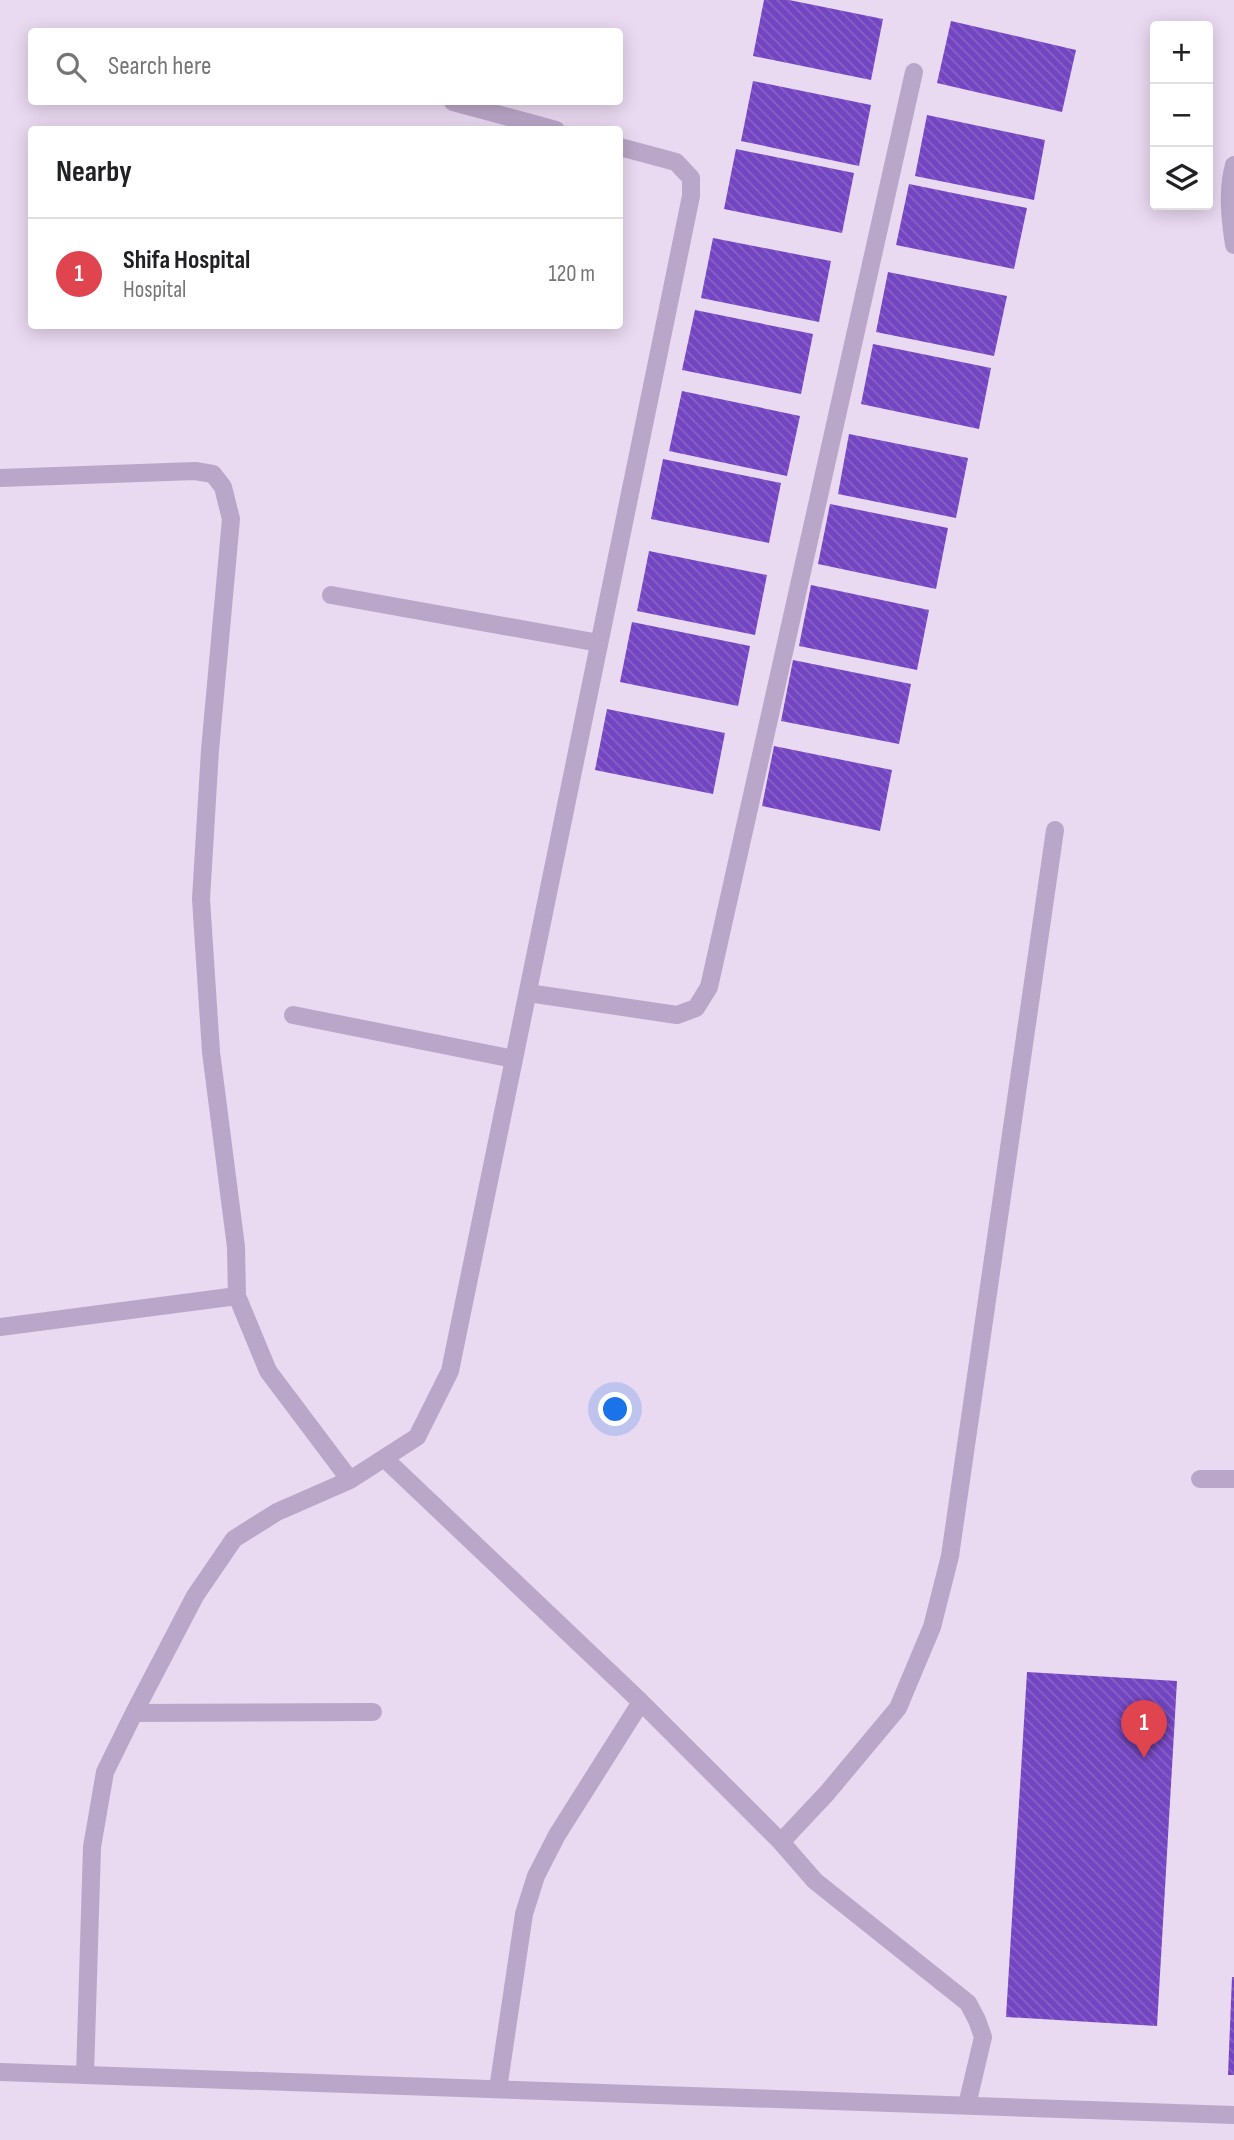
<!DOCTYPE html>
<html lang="en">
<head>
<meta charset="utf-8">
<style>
  :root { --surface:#fff; --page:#f2f2f2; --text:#202124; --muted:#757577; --line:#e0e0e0; --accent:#4a551d }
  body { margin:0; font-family:"Sofia Sans Condensed",sans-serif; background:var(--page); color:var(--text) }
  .controls { position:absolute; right:21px; top:21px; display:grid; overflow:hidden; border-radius:7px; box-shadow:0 4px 18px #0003 }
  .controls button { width:63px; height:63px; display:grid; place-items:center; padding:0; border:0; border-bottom:2px solid var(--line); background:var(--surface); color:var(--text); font:35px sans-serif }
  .you { position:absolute; left:616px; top:1410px; width:24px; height:24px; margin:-18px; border:5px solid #fff; border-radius:50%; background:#1a73e8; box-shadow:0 0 0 10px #1a73e833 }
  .badge { display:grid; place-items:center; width:46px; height:46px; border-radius:50%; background:var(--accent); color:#fff; font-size:23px; font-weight:700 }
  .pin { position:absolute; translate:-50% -58px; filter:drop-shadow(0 2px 4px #0008) }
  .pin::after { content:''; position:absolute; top:37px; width:24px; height:21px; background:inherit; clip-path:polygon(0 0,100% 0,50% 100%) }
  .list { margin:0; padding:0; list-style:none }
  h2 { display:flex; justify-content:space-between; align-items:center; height:91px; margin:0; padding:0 28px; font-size:30px }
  h2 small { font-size:23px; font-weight:400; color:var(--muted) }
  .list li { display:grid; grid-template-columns:46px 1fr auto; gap:21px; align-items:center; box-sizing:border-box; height:112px; padding:0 28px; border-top:2px solid var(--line) }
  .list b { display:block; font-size:26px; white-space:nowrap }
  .list p { margin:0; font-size:23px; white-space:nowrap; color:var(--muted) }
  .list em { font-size:23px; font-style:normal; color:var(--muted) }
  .icon { flex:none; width:38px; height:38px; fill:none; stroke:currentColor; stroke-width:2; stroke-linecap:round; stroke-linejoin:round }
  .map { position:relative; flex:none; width:1234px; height:2140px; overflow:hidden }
  .search { position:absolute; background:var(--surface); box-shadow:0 4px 18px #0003; left:28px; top:28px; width:595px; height:77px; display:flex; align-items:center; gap:18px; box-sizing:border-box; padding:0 24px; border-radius:7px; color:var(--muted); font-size:26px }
  .panel { position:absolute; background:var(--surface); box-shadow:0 4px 18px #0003; left:28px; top:126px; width:595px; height:203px; border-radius:7px }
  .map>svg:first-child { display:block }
  .building { fill:url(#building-back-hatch) }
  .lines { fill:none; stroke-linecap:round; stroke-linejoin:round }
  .service { stroke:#baa6c8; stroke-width:18 }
  .minor { stroke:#baa6c8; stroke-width:18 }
  .tertiary { stroke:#baa6c8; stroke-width:18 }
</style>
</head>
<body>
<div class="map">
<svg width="1234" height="2140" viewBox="0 0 1234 2140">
  <defs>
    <pattern id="building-back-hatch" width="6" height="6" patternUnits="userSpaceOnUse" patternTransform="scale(1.75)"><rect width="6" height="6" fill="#7445c3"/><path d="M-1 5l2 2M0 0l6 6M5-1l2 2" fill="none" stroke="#8763c3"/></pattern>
  </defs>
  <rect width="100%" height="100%" fill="#e9d9f1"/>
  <path class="building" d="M764,0H789L883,19L871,80L753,56Z
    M951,21L1076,50L1062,112L937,83Z
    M753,81L871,105L859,166L741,141Z
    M927,115L1045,140L1034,200L915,176Z
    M736,149L854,173L842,233L724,209Z
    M909,184L1027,208L1014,269L896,245Z
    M713,238L831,261L819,322L701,298Z
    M888,272L1007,296L994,356L876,332Z
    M695,310L813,334L801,394L682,370Z
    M873,344L991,368L979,429L861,404Z
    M682,391L800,416L787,476L669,451Z
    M849,434L968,458L956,518L838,494Z
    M663,459L781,483L769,543L651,519Z
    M830,504L948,528L936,589L818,564Z
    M649,551L767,575L755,635L637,611Z
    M811,585L929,610L917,670L799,646Z
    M632,622L750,646L738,706L620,682Z
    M793,660L911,684L899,744L781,721Z
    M607,709L725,733L713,794L595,770Z
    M774,746L892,770L880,831L762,806Z
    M1027,1672L1177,1681L1157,2026L1006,2017Z
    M1232,1977H1234V2075H1228Z"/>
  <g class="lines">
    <path class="service" d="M1234,165C1227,190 1230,219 1234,245
      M0,1327L237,1296"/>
    <path class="minor" d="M453,102L556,130
      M0,478L195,471L213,474L223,487L231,519L210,750L201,899L211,1052L236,1247L237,1296L268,1371L350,1480
      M331,595L599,643
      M528,993L677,1015L696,1008L709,987L914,72
      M293,1015L514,1059
      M384,1458L641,1702L781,1842
      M1200,1479H1234
      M134,1713L373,1712
      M85,2075L92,1847L105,1772L134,1713L195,1596L234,1539L277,1512L350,1480L417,1437L450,1371L691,196V178L676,162L620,147
      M498,2089L524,1914L536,1876L557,1835L641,1702
      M967,2105L983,2037L977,2020L968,2003L815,1881L781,1842L827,1793L898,1708L932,1627L950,1556L1055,830"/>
    <path class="tertiary" d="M0,2072L1234,2115"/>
  </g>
</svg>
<div class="controls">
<button>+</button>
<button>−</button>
<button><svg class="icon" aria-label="layers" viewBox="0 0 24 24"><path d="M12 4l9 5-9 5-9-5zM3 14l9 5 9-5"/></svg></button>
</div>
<div class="you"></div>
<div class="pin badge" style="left:1144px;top:1758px;background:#e0444e">1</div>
<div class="search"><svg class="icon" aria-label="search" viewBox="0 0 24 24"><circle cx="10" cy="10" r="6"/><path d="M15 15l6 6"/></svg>Search here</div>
<section class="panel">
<h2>Nearby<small></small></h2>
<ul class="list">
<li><span class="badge" style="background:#e0444e">1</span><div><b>Shifa Hospital</b><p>Hospital</p></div><em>120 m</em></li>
</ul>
</section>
</div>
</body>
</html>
